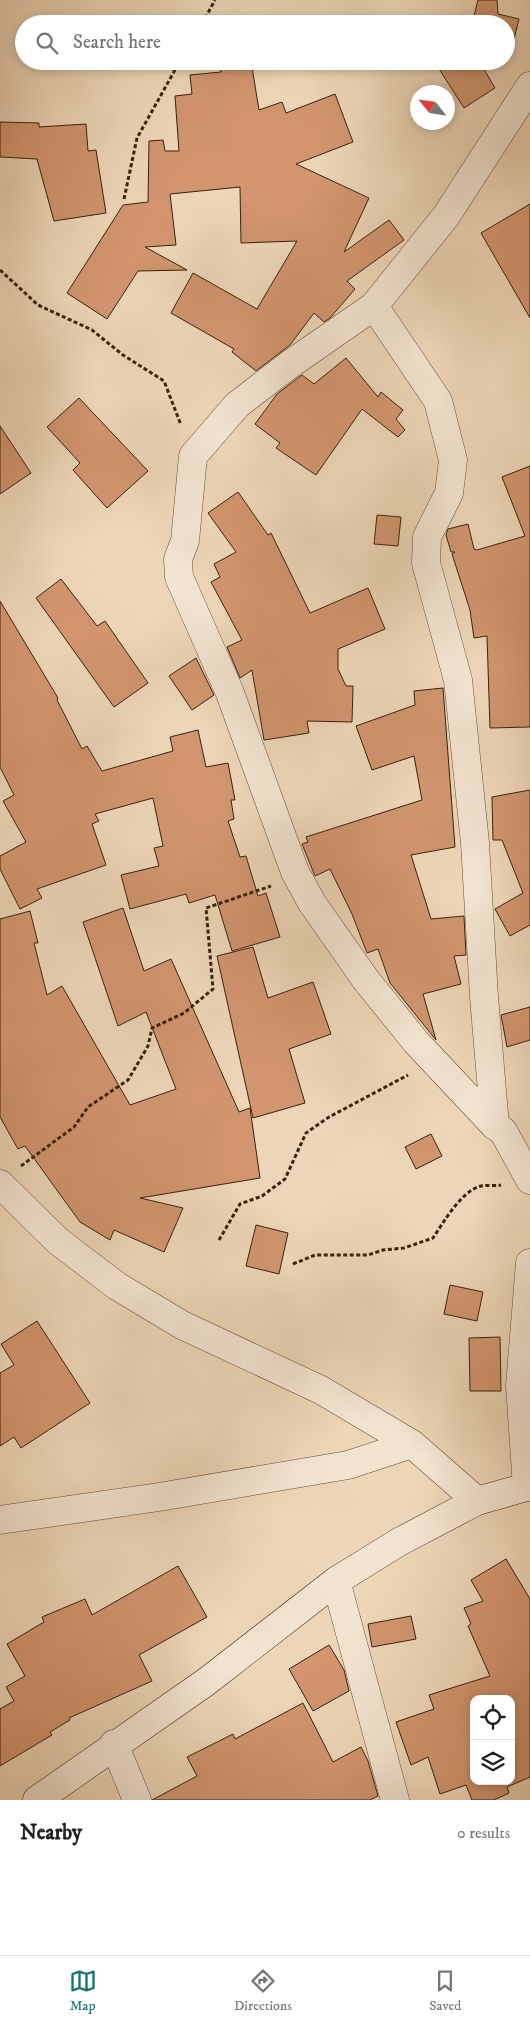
<!DOCTYPE html>
<html lang="en">
<head>
<meta charset="utf-8">
<style>
  :root { --surface:#fff; --page:#f6f6f6; --text:#202124; --muted:#757577; --line:#e0e0e0; --accent:#0f766e }
  body { margin:0; font-family:"IM FELL DW Pica",serif; background:var(--page); color:var(--text) }
  .controls { position:absolute; right:15px; bottom:15px; display:grid; overflow:hidden; border-radius:10px; box-shadow:0 2px 8px #0003 }
  .controls button { width:45px; height:45px; display:grid; place-items:center; padding:0; border:0; border-bottom:1px solid var(--line); background:var(--surface); color:var(--text); font:25px sans-serif }
  .compass { position:absolute; left:410px; top:85px; width:45px; height:45px; border-radius:50%; background:var(--surface); box-shadow:0 2px 8px #0003; rotate:300deg }
  .list { margin:0; padding:0; list-style:none }
  h2 { display:flex; justify-content:space-between; align-items:center; height:65px; margin:0; padding:0 20px; font-size:21px }
  h2 small { font-size:16px; font-weight:400; color:var(--muted) }
  .icon { flex:none; width:28px; height:28px; fill:none; stroke:currentColor; stroke-width:2; stroke-linecap:round; stroke-linejoin:round }
  .map { position:relative; flex:none; width:530px; height:1800px; overflow:hidden }
  .search { position:absolute; background:var(--surface); box-shadow:0 2px 8px #0003; left:15px; right:15px; top:15px; height:55px; display:flex; align-items:center; gap:12px; box-sizing:border-box; padding:0 18px; border-radius:28px; color:var(--muted); font-size:19px }
  .sheet { height:155px; background:var(--surface) }
  nav { display:flex; justify-content:space-around; align-items:center; box-sizing:border-box; height:70px; border-top:1px solid var(--line); background:var(--surface); font-size:14px; color:var(--muted) }
  nav a { display:grid; justify-items:center; gap:2px }
  nav .on { color:var(--accent) }
  .map>svg:first-child { display:block }
  .building { fill:#d2956f; stroke:#36240b; fill-rule:evenodd }
  .lines { fill:none; stroke-linecap:round; stroke-linejoin:round }
  .street-casing { stroke:#645036; stroke-width:29 }
  .secondary-casing { stroke:#36240b; stroke-width:29 }
  .path { stroke:#36240b; stroke-width:3; stroke-dasharray:4 2.5; stroke-linecap:butt }
  .street { stroke:#f3e4d0; stroke-width:28 }
  .secondary { stroke:#f3e4d0; stroke-width:28 }
</style>
</head>
<body>
<div class="map">
<svg width="530" height="1800" viewBox="0 0 530 1800">
  <rect width="100%" height="100%" fill="#edd6b7"/>
  <filter id="stains"><feTurbulence type="fractalNoise" baseFrequency=".004" numOctaves="4"/><feColorMatrix values="0 0 0 0 .2 0 0 0 0 .09 0 0 0 0 .02 0 0 0 .5 -.17"/></filter>
  <radialGradient id="worn" r=".72"><stop offset=".6" stop-color="#630" stop-opacity="0"/><stop offset="1" stop-color="#630" stop-opacity=".3"/></radialGradient>
  <path class="building" d="M478,0H497L498,14L519,19L509,59L506,58V24H472Z
    M220,61H251L259,110L282,102L286,113L335,94L353,142L296,164L369,198L344,252L389,220L404,240L347,281L355,289L330,318L324,322L314,313L290,345L256,371L232,352L234,349L171,313L193,273L257,309L297,241L241,243L240,187L170,194L176,245L145,247L187,270L138,271L107,319L67,293L123,205L148,202L149,141L163,140L165,151H179L175,96L192,94L190,75L221,72Z
    M434,61H479L495,88L464,108Z
    M0,122L39,123V127L86,124L88,151L96,150L106,213L54,221L37,159L0,157Z
    M530,204V318L481,233Z
    M346,358L378,397L381,392L403,410L396,419L405,430L398,437L362,409L316,475L276,448L280,443L255,424L277,394L298,378L302,375L314,384Z
    M79,398L148,471L107,508L73,470L80,463L47,427Z
    M0,426L31,473L0,494Z
    M530,466V727L490,728L487,636L474,638L470,610L452,554L455,552H451L446,535L448,529L468,524L474,549L477,550L525,536L502,477Z
    M238,492L268,535L271,533L310,613L368,588L385,629L338,649V669L346,686H353L352,722L307,721L309,733L264,740L252,670L240,678L227,647L242,640L211,582L220,577L214,564L236,552L208,513Z
    M377,515L401,517L398,546L374,544Z
    M61,579L97,626L105,621L148,683L114,707L36,598Z
    M0,601L58,698L57,700L82,749L87,746L102,771L173,751L170,737L198,730L206,767L228,763L235,800H231L234,819L228,821L240,857L246,856L258,896L266,893L280,937L232,951L215,895L189,903L186,894L130,909L121,875L159,866L154,848L163,846L153,798L95,814L99,821L92,824L106,865L37,889L42,898L20,909L0,869V856L26,842L3,801L14,795L0,767Z
    M196,658L214,695L192,710L169,676Z
    M443,688L455,847L411,855L431,919L464,916L466,955L454,956L461,984L423,994L436,1040L390,983L378,949L367,953L352,914L330,869L315,876L302,844L308,842L306,837L422,800L414,756L372,770L356,726L415,705L414,691Z
    M530,790V925L510,936L495,909L523,893L502,840H493L492,797Z
    M123,908L144,971L171,959L239,1112L250,1108L260,1178L140,1198L183,1208L164,1252L114,1230L110,1240L80,1222L25,1146L18,1149L0,1117V919L30,911L38,943H34L47,995L62,986L130,1105L176,1089L146,1012L118,1026L83,922Z
    M253,947L268,998L313,982L331,1034L289,1049L305,1103L253,1118L217,956Z
    M530,1007V1040L507,1047L501,1015Z
    M431,1134L442,1156L416,1169L405,1147Z
    M256,1225L288,1233L279,1274L246,1266Z
    M450,1285L483,1292L477,1321L444,1314Z
    M37,1321L90,1403L21,1448L14,1437L0,1446V1373L14,1365L1,1344Z
    M500,1337L501,1391H470L469,1338Z
    M506,1559L530,1599V1777L507,1787L509,1793L494,1800H472L466,1785L440,1794L428,1757L411,1765L396,1722L434,1709L429,1695L490,1676L468,1626L471,1624L464,1608L483,1601L471,1580ZM474,1699H511V1781H474Z
    M178,1566L207,1617L139,1655L152,1681L69,1718L70,1720L50,1732L52,1735L0,1766V1709L14,1701L6,1687L25,1676L7,1644L44,1622L42,1617L85,1599L92,1615Z
    M411,1616L416,1639L372,1647L368,1624Z
    M329,1645L344,1670L349,1691L313,1711L289,1669Z
    M303,1703L333,1762L361,1747L368,1761L378,1796L370,1800H152L197,1776L187,1757L233,1734L235,1739Z"/>
  <g class="lines">
    <g class="street-casing">
      <path id="street" d="M530,86L446,216L374,306L289,365L237,405L193,456L185,541L178,559L179,577L230,693L295,872L312,903L366,980L416,1042L495,1126L503,1131L530,1180
        M374,306L438,401L453,460L449,493L427,537L426,563L458,680L475,843L484,997L495,1126
        M0,1184L58,1241L117,1286L182,1325L321,1390L412,1444L477,1501
        M527,1487L520,1386L530,1263
        M0,1520L159,1497L348,1465L412,1444
        M336,1581L395,1800
        M114,1744L137,1800"/>
    </g>
    <g class="secondary-casing">
      <path id="secondary" d="M37,1800L206,1682L336,1581L399,1542L477,1501L530,1486"/>
    </g>
    <path class="path" d="M202,24L215,0
      M124,199L137,138L180,61
      M0,270L38,305L92,330L123,355L164,381L181,425
      M21,1166L74,1127L88,1107L128,1080L148,1046L152,1028L184,1013L213,989L206,908L271,886
      M219,1240L240,1204L262,1196L285,1179L306,1133L329,1117L408,1075
      M293,1264L315,1255H368L383,1250L404,1248L433,1238C443,1223 462,1190 481,1186C487,1185 495,1186 501,1185"/>
    <use href="#street" class="street"/>
    <use href="#secondary" class="secondary"/>
  </g>
  <rect width="100%" height="100%" filter="url(#stains)"/>
  <rect width="100%" height="100%" fill="url(#worn)"/>
</svg>
<div class="controls">
<button><svg class="icon" aria-label="locate" viewBox="0 0 24 24"><circle cx="12" cy="12" r="6"/><path d="M12 2v4M12 18v4M2 12h4M18 12h4"/></svg></button>
<button><svg class="icon" aria-label="layers" viewBox="0 0 24 24"><path d="M12 4l9 5-9 5-9-5zM3 14l9 5 9-5"/></svg></button>
</div>
<svg class="compass" viewBox="-18 -18 36 36"><path d="M0-13l5 13h-10z" fill="#e53935"/><path d="M0 13l5-13h-10z" fill="#757577"/></svg>
<div class="search"><svg class="icon" aria-label="search" viewBox="0 0 24 24"><circle cx="10" cy="10" r="6"/><path d="M15 15l6 6"/></svg>Search here</div>
</div>
<section class="sheet">
<h2>Nearby<small>0 results</small></h2>
<ul class="list">
</ul>
</section>
<nav>
<a class="on"><svg class="icon" aria-label="map" viewBox="0 0 24 24"><path d="M3 6l6-2 6 2 6-2v14l-6 2-6-2-6 2zM9 4v14M15 6v14"/></svg>Map</a>
<a><svg class="icon" aria-label="directions" viewBox="0 0 24 24"><path d="M12 3l9 9-9 9-9-9zM9 14v-3h6M13 9l2 2-2 2"/></svg>Directions</a>
<a><svg class="icon" aria-label="saved" viewBox="0 0 24 24"><path d="M7 4h10v16l-5-4-5 4z"/></svg>Saved</a>
</nav>
</body>
</html>
